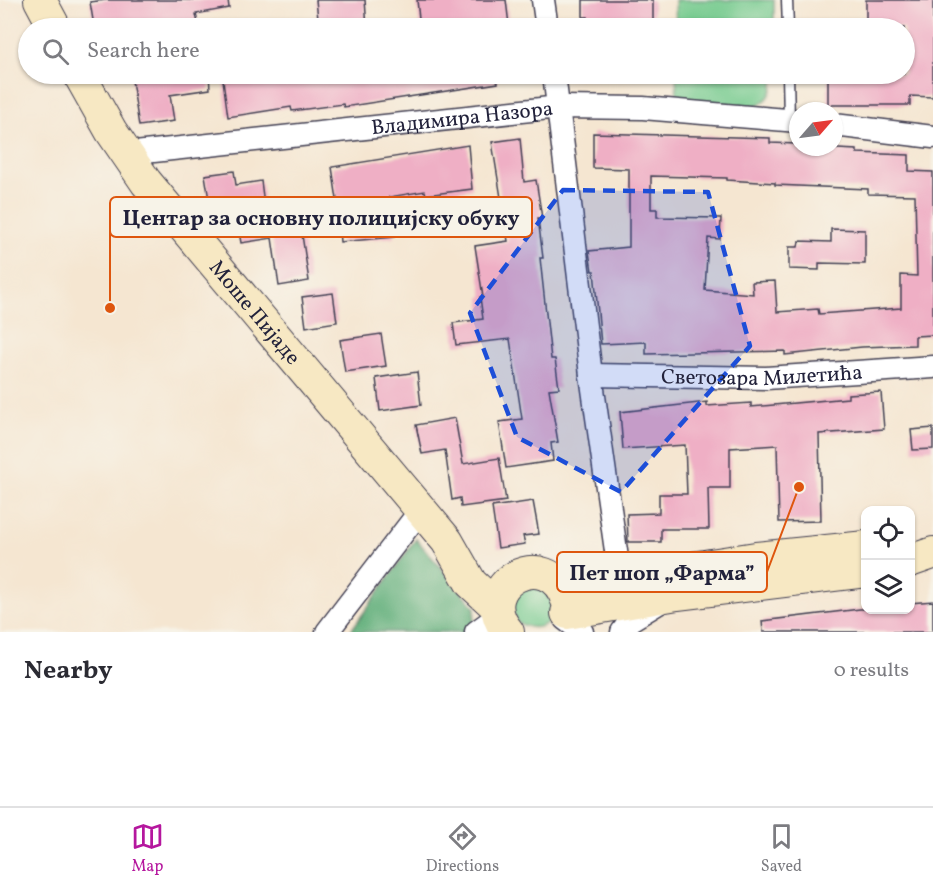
<!DOCTYPE html>
<html lang="en">
<head>
<meta charset="utf-8">
<style>
  :root { --surface:#fff; --page:#f2f2f3; --text:#2b2b33; --muted:#7c7c81; --line:#e1e1e2; --accent:#b5179e }
  body { margin:0; font-family:Vollkorn,serif; background:var(--page); color:var(--text) }
  .controls { position:absolute; right:18px; bottom:18px; display:grid; overflow:hidden; border-radius:12px; box-shadow:0 2px 4px #0004 }
  .controls button { width:54px; height:54px; display:grid; place-items:center; padding:0; border:0; border-bottom:2px solid var(--line); background:var(--surface); color:var(--text); font:30px sans-serif }
  .compass { position:absolute; left:789px; top:102px; width:54px; height:54px; border-radius:50%; background:var(--surface); box-shadow:0 2px 4px #0004; rotate:62deg }
  .list { margin:0; padding:0; list-style:none }
  h2 { display:flex; justify-content:space-between; align-items:center; height:78px; margin:0; padding:0 24px; font-size:26px }
  h2 small { font-size:20px; font-weight:400; color:var(--muted) }
  .icon { flex:none; width:33px; height:33px; fill:none; stroke:currentColor; stroke-width:2; stroke-linecap:round; stroke-linejoin:round }
  .map { position:relative; flex:none; width:933px; height:632px; overflow:hidden }
  .search { position:absolute; background:var(--surface); box-shadow:0 2px 4px #0004; left:18px; right:18px; top:18px; height:66px; display:flex; align-items:center; gap:15px; box-sizing:border-box; padding:0 21px; border-radius:33px; color:var(--muted); font-size:22px }
  .sheet { height:174px; background:var(--surface) }
  nav { display:flex; justify-content:space-around; align-items:center; box-sizing:border-box; height:84px; border-top:2px solid var(--line); background:var(--surface); font-size:16px; color:var(--muted) }
  nav a { display:grid; justify-items:center; gap:3px }
  nav .on { color:var(--accent) }
  .map>svg:first-child { display:block }
  .green { fill:#74ca8e; stroke:#4b7664; stroke-width:1.5 }
  .forest { fill:#5fae79; stroke:#40685a; stroke-width:1.5 }
  .building { fill:#efafc5; fill-rule:evenodd }
  .lines { fill:none; stroke-linecap:round; stroke-linejoin:round }
  .lane-casing { stroke:#423f52; stroke-width:13 }
  .street-casing { stroke:#423f52; stroke-width:25 }
  .secondary-casing { stroke:#423f52; stroke-width:34 }
  .lane { stroke:#fff; stroke-width:10 }
  .street { stroke:#fff; stroke-width:22 }
  .secondary { stroke:#f7e8c3; stroke-width:32 }
  .marked { fill:#1d4ed8; fill-opacity:0.2; stroke:#1d4ed8; stroke-width:4.5; stroke-dasharray:12 8; stroke-linejoin:round }
  .labels { text-anchor:middle; stroke-width:4.5; stroke-linejoin:round; paint-order:stroke }
  .street-label { font-size:21px; fill:#22223b; stroke:#f7f3e8 }
  .leader { fill:none; stroke:#de560e; stroke-width:2 }
  .callout-dot { fill:#de560e; stroke:#f7f3e8; stroke-width:2 }
  .callout { fill:#f7f3e8; stroke:#de560e; stroke-width:2 }
  .callout-label { font-size:22px; text-anchor:middle; font-weight:bold; fill:#22223b }
</style>
</head>
<body>
<div class="map">
<svg width="933" height="632" viewBox="0 0 933 632">
  <rect width="100%" height="100%" fill="#f7f3e8"/>
  <filter id="ink" filterUnits="userSpaceOnUse"><feTurbulence type="fractalNoise" baseFrequency=".0167" numOctaves="2"/><feDisplacementMap in="SourceGraphic" scale="12" xChannelSelector="R" yChannelSelector="G"/><feConvolveMatrix kernelMatrix="1 2 1 2 8 2 1 2 1" color-interpolation-filters="sRGB"/></filter>
  <filter id="wash" filterUnits="userSpaceOnUse"><feTurbulence type="fractalNoise" baseFrequency=".008" numOctaves="4" result="noise"/><feDisplacementMap in="SourceGraphic" scale="24" xChannelSelector="R" yChannelSelector="G"/><feGaussianBlur stdDeviation="1.35" result="paint"/><feColorMatrix in="noise" values="0 0 0 0 0 0 0 0 0 0 0 0 0 0 0 0 0 1.4 0 .05"/><feComposite in="paint" operator="in"/></filter>
  <g filter="url(#wash)">
    <rect width="100%" height="100%" fill="#f5e6d1"/>
    <path class="green" d="M675,0H774V28H676Z
      M676,74H774C774,91 771,99 755,107L677,99Z
      M543,583L556,611C548,629 532,632 516,621L510,598L514,590Z"/>
    <path class="forest" d="M416,539L475,607L474,621L466,632H350Z"/>
    <g id="blocks">
      <path class="building" d="M106,0H228L229,8L196,14L198,23L172,28H98V25L94,26L90,2Z
        M316,0H365L367,28H319Z
        M417,0H506L509,25L477,28H420Z
        M583,0H653V22H644V28H588V17H583Z
        M866,0H933V97L910,96V105H828V74H904V28L866,27Z
        M131,74H209L210,89L170,95L174,121L139,126Z
        M265,74H497L498,83L344,107L343,104L292,111L291,107L228,117L223,80Z
        M593,133L770,138V143L798,144V147L857,150V153L909,155V171L933,172V335L915,336V345L862,347L785,355V351L646,354V342L601,344L594,271H592L589,251L629,247V169L593,168ZM651,176L727,178V180L775,183V185L868,189V194L915,195L917,276L901,275V308L819,314L818,309L777,312L775,281L752,282L753,294L705,290L708,238L720,239L721,218L657,217V209H651Z
        M520,138L524,182L536,180L542,218H538L543,258H540L551,359H555L559,388L549,389L558,442L551,443L553,461L506,468L499,422L522,419L510,339L456,345L453,323L483,319L480,297H483L475,246L508,241L492,142Z
        M468,145L472,189L426,195L425,191L389,197L394,237L340,242L338,220L340,219L332,167Z
        M234,171L236,185L261,181L264,204L267,206L297,202L309,281L279,286L272,238L241,243L234,202L210,206L205,175Z
        M831,229L865,230V264L819,263V270L789,269V247H798L799,241L831,242Z
        M333,293L337,322L306,327L302,297Z
        M381,334L386,366L345,372L340,340Z
        M417,372L421,405L380,411L376,378Z
        M881,392L884,429L819,434L821,521L779,522L777,445L730,448V488H708L709,529H661V542H628L627,514L659,513V494H687L685,445L623,449L620,412L707,402V406L751,403V407L848,398V394Z
        M455,418L463,464L499,458L506,501L461,507L460,498L452,500L445,450L422,454L416,425Z
        M933,428V449L913,450L911,430Z
        M533,501L539,534L523,536L525,544L498,548L492,507Z
        M933,601V632H763L762,621L860,609H910V603Z"/>
    </g>
  </g>
  <g filter="url(#ink)">
    <use href="#blocks" fill-opacity="0" stroke="#423f52" stroke-width="1.5"/>
    <g class="lines">
      <g class="lane-casing">
        <path id="lane" d="M787,0L788,28
          M788,74L789,120"/>
      </g>
      <g class="street-casing">
        <g id="street">
          <path d="M543,0L547,28"/>
          <path d="M554,74L591,375L620,579"/>
          <path d="M834,125L933,137"/>
          <path id="s1" d="M126,154L559,107L643,108L798,121"/>
          <path id="s2" d="M591,375L766,378L933,367"/>
          <path d="M565,619L582,632"/>
          <path d="M327,632L420,511"/>
          <path d="M476,632L498,616"/>
          <path d="M622,632L632,619L660,602"/>
        </g>
      </g>
      <g class="secondary-casing">
        <g id="secondary">
          <path d="M40,0L55,28"/>
          <path id="s3" d="M79,74L111,131L146,182L447,541L471,583L497,607"/>
          <path d="M910,561L933,553"/>
          <path d="M558,582L620,579L756,558L866,547"/>
          <path d="M567,613L677,594L866,571"/>
          <path d="M508,632C469,585 548,542 567,600"/>
        </g>
      </g>
      <use href="#lane" class="lane"/>
      <use href="#street" class="street"/>
      <use href="#secondary" class="secondary"/>
    </g>
  </g>
  <path class="marked" d="M563,190L708,192L750,346L621,492L517,437L470,313Z"/>
  <g class="labels">
    <g class="street-label">
      <text dy="7" stroke="none"><textPath href="#s1" startOffset="338">Владимира Назора</textPath></text>
      <text dy="7" stroke="none"><textPath href="#s3" startOffset="297">Моше Пијаде</textPath></text>
      <text dy="7" stroke="none"><textPath href="#s2" startOffset="171">Светозара Милетића</textPath></text>
    </g>
  </g>
  <path class="leader" d="M110 308L110 217M799 487L767 572"/>
  <g class="callout-dot">
    <circle cx="110" cy="308" r="6"/>
    <circle cx="799" cy="487" r="6"/>
  </g>
  <g class="callout">
    <rect x="110" y="197" width="422" height="40" rx="6"/>
    <rect x="557" y="552" width="210" height="40" rx="6"/>
  </g>
  <g class="callout-label">
    <text x="321" y="225">Центар за основну полицијску обуку</text>
    <text x="662" y="580">Пет шоп „Фарма”</text>
  </g>
</svg>
<div class="controls">
<button><svg class="icon" aria-label="locate" viewBox="0 0 24 24"><circle cx="12" cy="12" r="6"/><path d="M12 2v4M12 18v4M2 12h4M18 12h4"/></svg></button>
<button><svg class="icon" aria-label="layers" viewBox="0 0 24 24"><path d="M12 4l9 5-9 5-9-5zM3 14l9 5 9-5"/></svg></button>
</div>
<svg class="compass" viewBox="-18 -18 36 36"><path d="M0-13l5 13h-10z" fill="#e53935"/><path d="M0 13l5-13h-10z" fill="#7c7c81"/></svg>
<div class="search"><svg class="icon" aria-label="search" viewBox="0 0 24 24"><circle cx="10" cy="10" r="6"/><path d="M15 15l6 6"/></svg>Search here</div>
</div>
<section class="sheet">
<h2>Nearby<small>0 results</small></h2>
<ul class="list">
</ul>
</section>
<nav>
<a class="on"><svg class="icon" aria-label="map" viewBox="0 0 24 24"><path d="M3 6l6-2 6 2 6-2v14l-6 2-6-2-6 2zM9 4v14M15 6v14"/></svg>Map</a>
<a><svg class="icon" aria-label="directions" viewBox="0 0 24 24"><path d="M12 3l9 9-9 9-9-9zM9 14v-3h6M13 9l2 2-2 2"/></svg>Directions</a>
<a><svg class="icon" aria-label="saved" viewBox="0 0 24 24"><path d="M7 4h10v16l-5-4-5 4z"/></svg>Saved</a>
</nav>
</body>
</html>
